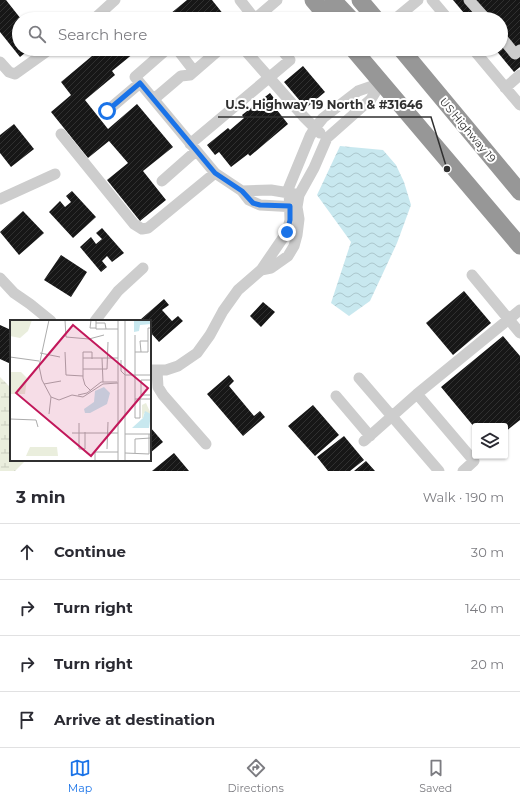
<!DOCTYPE html>
<html lang="en">
<head>
<meta charset="utf-8">
<style>
  :root { --surface:#fff; --page:#f7f7f7; --text:#2b2b33; --muted:#7c7c81; --line:#e1e1e2; --accent:#1a73e8 }
  body { margin:0; font-family:Montserrat,sans-serif; background:var(--page); color:var(--text) }
  .controls { position:absolute; right:12px; bottom:12px; display:grid; overflow:hidden; border-radius:4px; box-shadow:0 1px 3px #0004 }
  .controls button { width:36px; height:36px; display:grid; place-items:center; padding:0; border:0; border-bottom:1px solid var(--line); background:var(--surface); color:var(--text); font:20px sans-serif }
  .stop { position:absolute; width:12px; height:12px; margin:-9px; border:3px solid #1a73e8; border-radius:50%; background:#fff }
  .stop.end { background:#1a73e8; border-color:#fff; box-shadow:0 1px 4px #0008 }
  .list { margin:0; padding:0; list-style:none }
  h2 { display:flex; justify-content:space-between; align-items:center; height:52px; margin:0; padding:0 16px; font-size:17px }
  h2 small { font-size:13px; font-weight:400; color:var(--muted) }
  .list li { display:grid; grid-template-columns:26px 1fr auto; gap:12px; align-items:center; box-sizing:border-box; height:56px; padding:0 16px; border-top:1px solid var(--line) }
  .list b { display:block; font-size:15px; white-space:nowrap }
  .list em { font-size:13px; font-style:normal; color:var(--muted) }
  .icon { flex:none; width:22px; height:22px; fill:none; stroke:currentColor; stroke-width:2; stroke-linecap:round; stroke-linejoin:round }
  .map { position:relative; flex:none; width:520px; height:471px; overflow:hidden }
  .search { position:absolute; background:var(--surface); box-shadow:0 1px 3px #0004; left:12px; right:12px; top:12px; height:44px; display:flex; align-items:center; gap:10px; box-sizing:border-box; padding:0 14px; border-radius:22px; color:var(--muted); font-size:15px }
  .sheet { height:276px; background:var(--surface) }
  nav { display:flex; justify-content:space-around; align-items:center; box-sizing:border-box; height:56px; border-top:1px solid var(--line); background:var(--surface); font-size:11px; color:var(--muted) }
  nav a { display:grid; justify-items:center; gap:2px }
  nav .on { color:var(--accent) }
  .map>svg:first-child { display:block }
  .wetland { fill:url(#wetland-marsh) }
  .water { fill:url(#water-waves) }
  .building { fill:url(#building-hatch) }
  .lines { fill:none; stroke-linecap:round; stroke-linejoin:round }
  .minor { stroke:#cdcdcd; stroke-width:11 }
  .highway { stroke:#979797; stroke-width:17 }
  .route { stroke:#1a73e8; stroke-width:5 }
  .labels { text-anchor:middle; stroke-width:4; stroke-linejoin:round; paint-order:stroke }
  .street-label { font-size:11px; fill:#303030; stroke:#fff }
  .inset-road { fill:none; stroke:#acacac; stroke-width:1 }
  .view { fill:#c2185b; fill-opacity:0.15; stroke:#c2185b; stroke-width:2 }
  .inset-edge { fill:none; stroke:#303030; stroke-width:2 }
  .leader { fill:none; stroke:#303030; stroke-width:1.5 }
  .callout-dot { fill:#303030; stroke:#fff; stroke-width:1.5 }
  .callout-label { font-size:12px; text-anchor:middle; font-weight:bold; fill:#303030; stroke:#fff; stroke-width:4; stroke-linejoin:round; paint-order:stroke }
</style>
</head>
<body>
<div class="map">
<svg width="520" height="471" viewBox="0 0 520 471">
  <defs>
    <pattern id="wetland-marsh" width="20" height="14" patternUnits="userSpaceOnUse"><rect width="20" height="14" fill="#eaeedd"/><path d="M1 5h8M5 5V1M11 12h8M15 12V8" fill="none" stroke="#c9ccbe"/></pattern>
    <pattern id="water-waves" width="16" height="10" patternUnits="userSpaceOnUse"><rect width="16" height="10" fill="#c8e8ef"/><path d="M0 5q4-4 8 0t8 0" fill="none" stroke="#acc7cd"/></pattern>
    <pattern id="building-hatch" width="6" height="6" patternUnits="userSpaceOnUse"><rect width="6" height="6" fill="#171717"/><path d="M-1 1l2-2M0 6l6-6M5 7l2-2" fill="none" stroke="#303030"/></pattern>
  </defs>
  <rect width="100%" height="100%" fill="#fff"/>
  <path class="wetland" d="M0,377L11,388V460H26L15,471H0Z"/>
  <path class="water" d="M340,146L383,150L396,165L404,182L411,205L397,243L370,301L349,316L331,303L351,242L317,195Z"/>
  <path class="building" d="M0,0H6L21,19H19V49H30L20,57L0,32Z
    M187,0H212L224,15L219,19H173L170,14Z
    M453,0H520V67L514,72L495,49H501V19H469Z
    M133,13L139,19H125Z
    M89,49H139L112,71L115,75L85,100L108,129L137,104L173,147L143,171L166,200L140,221L107,180L128,163L109,141L88,158L51,112L71,95L61,82L92,56L88,50Z
    M303,66L325,92L306,108L284,82Z
    M270,93L277,102L273,105L288,124L250,156L248,154L231,167L219,152L215,155L207,145L228,128L230,130L244,118L242,115Z
    M14,124L34,149L11,167L0,153V135Z
    M72,191L96,217L73,238L49,212L60,201L65,207L71,202L66,196Z
    M23,211L44,233L19,255L0,232Z
    M102,228L124,253L112,262L107,256L102,261L107,267L101,272L80,247L91,237L96,244L102,239L96,233Z
    M61,255L87,272L71,297L44,280Z
    M464,291L491,323L453,355L426,323Z
    M164,299L169,305L162,310L172,321L178,316L183,321L159,342L150,332V321L140,320Z
    M263,302L275,312L261,327L250,316Z
    M0,325L11,330V364L0,359Z
    M503,336L520,356V420L505,432V426H475V428L441,387Z
    M229,375L234,381L229,386L254,416L260,411L265,417L243,436L207,394Z
    M313,405L339,435L315,456L288,426Z
    M150,427L163,442L150,453Z
    M344,436L364,460L350,471H328L317,457Z
    M174,453L189,471H152Z
    M366,461L375,471H354Z"/>
  <g class="lines">
    <path class="minor" d="M240,0L255,19
      M432,0L448,19
      M469,0L486,19
      M94,19L115,0
      M255,19L277,0
      M395,19L418,0
      M501,37L515,54L520,50
      M167,49L135,77L215,173L242,191L249,200L260,205L296,207
      M177,49L194,71
      M244,49L304,117L320,133
      M473,49L520,105
      M0,62L9,72L15,74L50,49
      M505,88L520,75
      M154,99L181,76L190,75L220,49
      M107,111L140,83
      M61,134L134,224L142,229L148,228L215,173
      M190,144L290,60L281,49
      M162,181L196,151
      M242,191L271,190L295,194
      M0,199L55,174
      M261,270L271,268L288,256L294,246L297,235L299,219L297,207L299,195L314,168L327,138L371,99L381,83
      M472,275L520,333
      M0,278L14,293L30,304L51,321
      M95,321L118,291L143,268
      M150,370H166L178,366L197,353L210,335L223,311L238,290L261,270L287,232L290,220L289,187L310,136L315,128L323,118L358,91L381,83
      M157,371L158,387L163,395L206,444
      M359,378L439,471
      M417,394L474,461L463,471
      M336,396L370,436
      M364,441L417,394L520,310"/>
    <path class="highway" d="M313,0L329,19
      M333,0L351,19
      M360,0L376,19
      M353,49L520,246
      M401,49L520,192"/>
  </g>
  <g class="lines">
    <path class="route" d="M107,111L140,83L215,173L242,191L253,203L260,205L290,206V220L287,232"/>
  </g>
  <g class="labels">
    <g class="street-label">
      <text transform="translate(468 130) rotate(50)" y="4">US Highway 19</text>
    </g>
  </g>
  <g transform="translate(10 320)">
    <rect width="141" height="141" fill="#fff"/>
    <path d="M0,0H22L18,11L10,18L0,16ZM0,52H11L17,58L15,74H0ZM136,83L141,94L134,93L133,98H132V85ZM20,127H47L48,136H16Z" fill="#eaeedd"/>
    <path d="M124,0H141V4L130,5L129,11L124,12ZM94,67L100,73L97,84L80,93H75L74,89L84,82L85,71ZM135,91L141,94L139,108H122L133,98Z" fill="#c8e8ef"/>
    <path class="inset-road" d="M39,0L29,46L32,60L41,77L49,80L62,75L73,77L93,64L108,63M55,0L56,17L79,19L94,15M81,0L80,8H86M86,0V9H108M86,3H95L96,9M125,15V98H130V79M55,32L56,55L73,56M125,32H138V8H141M131,32L130,21H138M30,33L50,37M0,37L29,41M73,38H108M92,38L93,62M111,40V51L115,55M73,49H97L98,22M115,55H141M141,60H131V75H141M34,64L51,61M81,71L75,65L73,58V32H82V39M68,75L77,73L91,62H107M125,79H141M39,94L41,77M0,99L26,100L28,107M69,103V129H75V112M62,113H108M115,114H141M97,129L98,102M115,133L139,134V114M125,133V119L141,118M85,140V132H108M108,141V0M115,141V0"/>
    <path class="view" d="M63,5L138,68L81,136L6,73Z"/>
    <rect width="141" height="141" class="inset-edge"/>
  </g>
  <path class="leader" d="M447 169L431 117H218"/>
  <circle class="callout-dot" cx="447" cy="169" r="4"/>
  <g class="callout-label">
    <text x="324" y="109">U.S. Highway 19 North &amp; #31646</text>
  </g>
</svg>
<div class="controls">
<button><svg class="icon" aria-label="layers" viewBox="0 0 24 24"><path d="M12 4l9 5-9 5-9-5zM3 14l9 5 9-5"/></svg></button>
</div>
<div class="stop" style="left:107px;top:111px"></div>
<div class="stop end" style="left:287px;top:232px"></div>
<div class="search"><svg class="icon" aria-label="search" viewBox="0 0 24 24"><circle cx="10" cy="10" r="6"/><path d="M15 15l6 6"/></svg>Search here</div>
</div>
<section class="sheet">
<h2>3 min<small>Walk · 190 m</small></h2>
<ul class="list">
<li><svg class="icon" aria-label="ahead" viewBox="0 0 24 24"><path d="M12 20V5M6 11l6-6 6 6"/></svg><div><b>Continue</b></div><em>30 m</em></li>
<li><svg class="icon" aria-label="right" viewBox="0 0 24 24"><path d="M7 20v-9h11M14 6l5 5-5 5"/></svg><div><b>Turn right</b></div><em>140 m</em></li>
<li><svg class="icon" aria-label="right" viewBox="0 0 24 24"><path d="M7 20v-9h11M14 6l5 5-5 5"/></svg><div><b>Turn right</b></div><em>20 m</em></li>
<li><svg class="icon" aria-label="arrive" viewBox="0 0 24 24"><path d="M6 21V4h12l-3 4 3 4H6"/></svg><div><b>Arrive at destination</b></div></li>
</ul>
</section>
<nav>
<a class="on"><svg class="icon" aria-label="map" viewBox="0 0 24 24"><path d="M3 6l6-2 6 2 6-2v14l-6 2-6-2-6 2zM9 4v14M15 6v14"/></svg>Map</a>
<a><svg class="icon" aria-label="directions" viewBox="0 0 24 24"><path d="M12 3l9 9-9 9-9-9zM9 14v-3h6M13 9l2 2-2 2"/></svg>Directions</a>
<a><svg class="icon" aria-label="saved" viewBox="0 0 24 24"><path d="M7 4h10v16l-5-4-5 4z"/></svg>Saved</a>
</nav>
</body>
</html>
